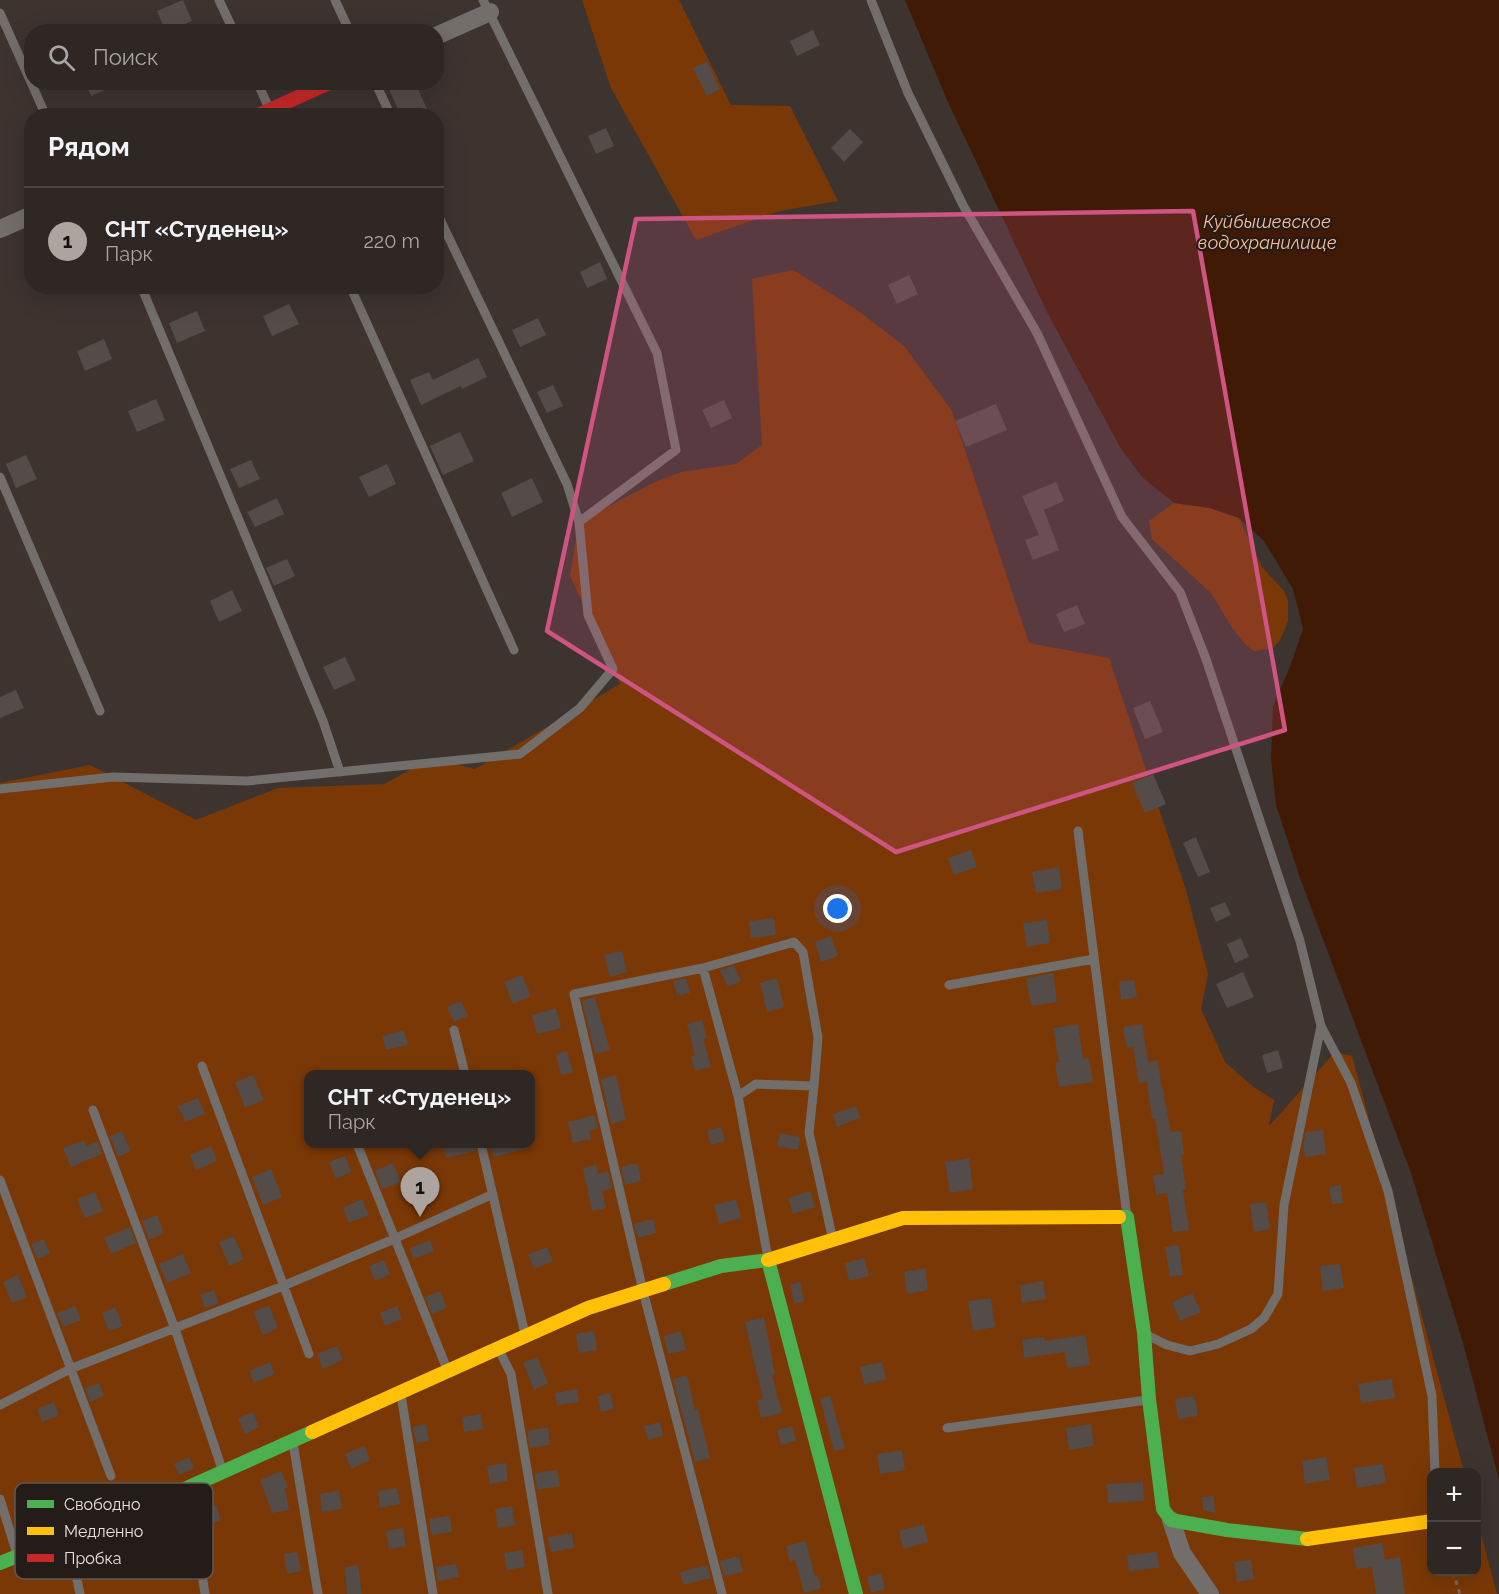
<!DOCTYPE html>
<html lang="ru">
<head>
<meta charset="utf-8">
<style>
  :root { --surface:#2e2724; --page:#362f2c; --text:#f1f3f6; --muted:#a7a5a6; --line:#494441; --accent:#aea49f }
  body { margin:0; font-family:Raleway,sans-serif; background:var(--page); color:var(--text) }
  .controls { position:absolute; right:18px; bottom:18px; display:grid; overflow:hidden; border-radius:12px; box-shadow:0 6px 24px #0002 }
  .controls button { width:54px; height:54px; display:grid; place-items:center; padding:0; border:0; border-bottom:2px solid var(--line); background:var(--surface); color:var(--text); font:30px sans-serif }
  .you { position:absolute; left:838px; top:909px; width:21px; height:21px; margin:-15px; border:4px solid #fff; border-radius:50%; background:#1a73e8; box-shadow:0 0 0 9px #1a73e833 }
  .badge { display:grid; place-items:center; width:39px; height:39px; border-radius:50%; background:var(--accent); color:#111; font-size:20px; font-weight:700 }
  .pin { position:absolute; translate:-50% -50px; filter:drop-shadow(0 2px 3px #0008) }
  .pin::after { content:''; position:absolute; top:32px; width:21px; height:18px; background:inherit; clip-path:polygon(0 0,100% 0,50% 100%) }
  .popup { position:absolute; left:304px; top:1070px; width:231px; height:78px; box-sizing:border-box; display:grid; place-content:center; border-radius:12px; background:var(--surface); filter:drop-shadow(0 2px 4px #0005); font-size:20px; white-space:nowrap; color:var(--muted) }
  .popup b { font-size:22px; color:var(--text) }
  .popup::after { content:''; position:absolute; left:50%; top:100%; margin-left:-12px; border:12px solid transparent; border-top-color:var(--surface) }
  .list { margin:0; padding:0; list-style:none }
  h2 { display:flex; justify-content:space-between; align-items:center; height:78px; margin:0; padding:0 24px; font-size:26px }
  h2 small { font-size:20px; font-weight:400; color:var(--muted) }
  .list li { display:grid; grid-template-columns:39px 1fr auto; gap:18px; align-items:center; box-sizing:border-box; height:108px; padding:0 24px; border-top:2px solid var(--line) }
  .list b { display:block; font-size:22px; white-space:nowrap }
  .list p { margin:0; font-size:20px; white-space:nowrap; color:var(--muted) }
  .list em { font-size:20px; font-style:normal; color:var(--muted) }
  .icon { flex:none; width:33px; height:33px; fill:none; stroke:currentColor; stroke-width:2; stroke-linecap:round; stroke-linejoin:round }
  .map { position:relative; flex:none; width:1499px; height:1594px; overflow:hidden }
  .search { position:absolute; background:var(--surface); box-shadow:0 6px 24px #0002; left:24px; top:24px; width:420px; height:66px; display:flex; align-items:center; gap:15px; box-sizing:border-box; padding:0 21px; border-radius:24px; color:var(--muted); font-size:22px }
  .panel { position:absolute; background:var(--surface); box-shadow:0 6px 24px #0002; left:24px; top:108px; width:420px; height:186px; border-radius:24px }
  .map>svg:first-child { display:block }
  .green { fill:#7a3806; fill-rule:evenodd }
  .water { fill:#401a04 }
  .building { fill:#534c48 }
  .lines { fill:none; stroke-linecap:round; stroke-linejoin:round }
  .path { stroke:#706b68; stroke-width:3; stroke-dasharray:4.5 4.5; stroke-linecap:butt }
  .lane { stroke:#726e6c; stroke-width:9 }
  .street { stroke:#726e6c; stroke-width:18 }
  .fast { stroke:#4caf50; stroke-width:14 }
  .slow { stroke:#ffc107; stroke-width:14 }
  .jam { stroke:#c62828; stroke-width:14 }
  .marked { fill:#ce5481; fill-opacity:0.2; stroke:#ce5481; stroke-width:4.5; stroke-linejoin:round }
  .labels { text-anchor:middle; stroke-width:4.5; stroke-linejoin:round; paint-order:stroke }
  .water-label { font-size:18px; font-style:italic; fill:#ffbb98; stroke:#241c18 }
  .key { fill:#241c18; stroke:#605752; stroke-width:1.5 }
  .key-label { font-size:16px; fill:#ebe0db }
</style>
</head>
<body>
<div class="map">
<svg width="1499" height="1594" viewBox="0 0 1499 1594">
  <rect width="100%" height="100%" fill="#3d3430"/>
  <path class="green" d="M582,0H679L731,105L790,106L838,201L780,211L696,240L611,88Z
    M793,270L857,310L904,346L952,411L1029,643L1109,658L1186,890L1208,974L1201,1009L1225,1062L1251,1085L1274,1100L1269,1126L1335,1052L1352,1056L1464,1472H1432V1572H1476L1477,1519L1497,1594H0V783L90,765L196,820L278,788L384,784L432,758L475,769L620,684L570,576L579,522L653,483L681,472L736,464L762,445L752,279ZM309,1074H531V1144H309Z
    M1174,503L1210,508L1239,518L1262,567L1284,591L1288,601V621L1280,640L1273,648L1254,651L1246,645L1233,629L1211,593L1152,539L1149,521Z"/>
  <path class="water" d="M905,0H1499V1480L1463,1343L1411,1173L1300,878L1276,805L1271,759L1273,707L1291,664L1303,629L1293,589L1264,541L1239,518L1210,508L1174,503L1142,477L1120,447L1048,314L947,100Z"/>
  <path class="building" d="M183,0L192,21L166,32L157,11Z
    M813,30L820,45L797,56L790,41Z
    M707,62L720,89L707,96L693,68Z
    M85,82H123L91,96Z
    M386,82H415L430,116H401Z
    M606,128L614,146L596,154L588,136Z
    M850,129L863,142L844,162L831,148Z
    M600,262L607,279L587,288L580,272Z
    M909,275L918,294L897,304L888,285Z
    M289,304L299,324L272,336L263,316Z
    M197,311L205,331L177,343L169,323Z
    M538,318L546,335L520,347L512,330Z
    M104,339L112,359L85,371L77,351Z
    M478,358L487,377L462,389L461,386L421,405L410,380L429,372L433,380Z
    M553,385L563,406L547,413L537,392Z
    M156,399L165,420L137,432L128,411Z
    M724,400L732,418L711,428L702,410Z
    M996,404L1007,430L966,447L955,421Z
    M460,432L474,461L443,475L430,446Z
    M26,455L37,479L16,488L6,464Z
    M251,460L260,479L239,488L230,469Z
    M387,464L396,484L369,497L359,477Z
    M532,478L543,502L512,517L501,493Z
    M1056,482L1064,501L1044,510L1059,550L1033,560L1025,540L1039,535L1022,496Z
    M277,498L284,514L255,527L247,512Z
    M287,559L295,576L274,586L266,568Z
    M232,590L242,611L219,622L210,601Z
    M1077,605L1085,624L1064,632L1056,614Z
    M345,657L356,680L334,690L323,667Z
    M16,690L24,708L0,718V697Z
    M1150,701L1163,732L1145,739L1133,708Z
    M1153,774L1166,804L1145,813L1132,783Z
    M1196,837L1210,872L1198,877L1183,843Z
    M971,850L977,867L954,875L948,858Z
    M1059,867L1062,889L1036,893L1032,872Z
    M843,897L851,914L836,921L828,904Z
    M1225,902L1231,915L1216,922L1210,908Z
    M774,918L776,935L751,938L749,921Z
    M1047,920L1050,943L1027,947L1023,923Z
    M831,936L838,956L821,962L815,942Z
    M1241,938L1249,957L1235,963L1227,944Z
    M622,951L627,972L610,977L604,955Z
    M734,966L741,981L728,987L720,970Z
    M1243,972L1254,997L1227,1008L1216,984Z
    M1053,973L1057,1002L1031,1006L1026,978Z
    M522,975L531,996L513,1004L504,982Z
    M686,978L690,993L677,996L673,981Z
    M777,978L784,1007L767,1012L760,983Z
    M1134,980L1137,997L1121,1000L1119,982Z
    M595,997L610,1050L595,1054L582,1001Z
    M461,1001L468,1016L454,1022L447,1007Z
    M556,1008L561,1028L537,1034L532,1015Z
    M702,1020L707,1038L703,1039L711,1067L695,1071L691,1057L695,1055L687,1024Z
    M1078,1024L1083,1059L1089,1058L1093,1082L1059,1087L1055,1063L1059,1062L1053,1028Z
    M1142,1024L1148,1062L1157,1060L1171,1132L1181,1131L1184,1155H1181L1186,1190H1183L1189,1230L1173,1232L1167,1193L1156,1195L1153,1175L1164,1174L1155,1118H1152L1147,1082L1139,1083L1133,1047L1127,1048L1123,1027Z
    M404,1030L408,1045L386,1050L382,1036Z
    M1278,1050L1283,1068L1267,1073L1262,1055Z
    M567,1051L573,1072L561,1075L556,1054Z
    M253,1075L264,1100L245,1108L235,1082Z
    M616,1075L626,1120L611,1124L601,1079Z
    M198,1098L205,1114L185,1122L178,1106Z
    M856,1106L860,1118L837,1127L833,1114Z
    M595,1115L598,1128L589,1130L591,1139L573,1143L568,1122Z
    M721,1127L725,1141L711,1145L707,1131Z
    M1323,1130L1326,1154L1305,1157L1303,1144L1306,1132Z
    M122,1131L131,1151L118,1157L110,1136Z
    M780,1133L800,1137L798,1150L777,1146Z
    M84,1140L86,1146L98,1141L102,1154L71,1167L63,1148Z
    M442,1143H474L476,1151L446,1158Z
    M490,1143H527L528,1148L494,1157Z
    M211,1146L217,1161L196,1170L190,1155Z
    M345,1156L351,1172L336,1179L329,1162Z
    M969,1158L973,1189L950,1193L945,1162Z
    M393,1163L401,1182L382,1189L375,1171Z
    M637,1163L641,1181L625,1185L621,1167Z
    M596,1164L598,1174L608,1171L612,1188L602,1191L606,1208L592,1211L583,1168Z
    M271,1169L282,1197L263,1205L252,1177Z
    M1341,1185L1343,1203L1332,1204L1329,1187Z
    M810,1191L815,1207L793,1214L788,1198Z
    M95,1192L103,1211L85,1218L77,1199Z
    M362,1199L369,1215L349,1223L343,1208Z
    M736,1199L741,1218L719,1224L714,1205Z
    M1266,1202L1270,1229L1254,1232L1250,1204Z
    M157,1215L164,1233L149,1240L142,1221Z
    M653,1219L656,1233L638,1238L634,1224Z
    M130,1227L136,1243L111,1254L104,1238Z
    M234,1236L244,1259L229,1266L219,1242Z
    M44,1239L50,1254L38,1259L31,1244Z
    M430,1240L434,1251L414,1259L409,1249Z
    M1179,1245L1183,1275L1170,1277L1165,1247Z
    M547,1247L553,1261L534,1269L528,1255Z
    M183,1254L191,1273L167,1283L159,1264Z
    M864,1258L869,1276L849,1281L845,1263Z
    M384,1260L390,1274L375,1281L369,1266Z
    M1340,1264L1344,1288L1323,1291L1320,1266Z
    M925,1268L928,1290L907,1294L904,1272Z
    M18,1275L27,1297L12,1303L3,1282Z
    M1043,1281L1046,1299L1022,1303L1020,1285Z
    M800,1282L804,1301L795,1304L790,1285Z
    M214,1290L219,1303L205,1308L200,1295Z
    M440,1291L447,1308L432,1314L425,1297Z
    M1192,1293L1201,1312L1180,1321L1172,1302Z
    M991,1298L995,1327L973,1331L968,1301Z
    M269,1305L278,1328L263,1335L253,1312Z
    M75,1306L81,1320L63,1327L57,1313Z
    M397,1306L402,1319L385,1326L380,1313Z
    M115,1307L123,1326L109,1331L102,1313Z
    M764,1317L775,1374L772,1375L782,1413L761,1418L757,1400L763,1399L745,1322Z
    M594,1331L597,1350L579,1353L576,1334Z
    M681,1331L686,1350L668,1354L664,1336Z
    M1085,1335L1090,1365L1067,1368L1065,1352L1024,1358L1022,1340L1044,1337L1045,1341Z
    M337,1346L343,1360L323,1369L317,1354Z
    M537,1357L548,1383L534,1390L523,1363Z
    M270,1362L275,1374L254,1383L249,1371Z
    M882,1362L886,1379L864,1385L860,1367Z
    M687,1375L695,1410L698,1409L710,1458L695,1462L673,1379Z
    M1392,1379L1395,1398L1361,1403L1358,1384Z
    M99,1383L104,1396L90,1402L85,1388Z
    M577,1389L579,1402L557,1405L555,1393Z
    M610,1393L614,1409L601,1412L597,1396Z
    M830,1396L845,1448L834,1451L820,1398Z
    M1195,1396L1198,1416L1178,1419L1175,1399Z
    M54,1402L59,1415L42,1422L37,1409Z
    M253,1412L259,1427L245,1434L238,1418Z
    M481,1414L483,1429L464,1432L462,1417Z
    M660,1422L663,1436L648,1440L644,1426Z
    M426,1424L429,1441L416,1443L413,1427Z
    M1091,1424L1094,1446L1069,1450L1066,1428Z
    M792,1426L796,1441L781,1445L777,1430Z
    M548,1427L550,1445L530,1448L527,1431Z
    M364,1446L370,1460L351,1469L345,1454Z
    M902,1450L905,1470L880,1474L877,1454Z
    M189,1457L194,1468L179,1475L174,1464Z
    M1326,1457L1330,1480L1305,1484L1302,1461Z
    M506,1463L508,1481L490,1484L487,1466Z
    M1383,1464L1386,1483L1357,1488L1354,1468Z
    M557,1470L560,1486L537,1490L535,1473Z
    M281,1471L288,1487L285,1488L289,1510L272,1513L260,1480Z
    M1143,1482L1144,1501L1108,1503L1107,1484Z
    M397,1488L400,1504L380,1508L378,1491Z
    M339,1491L342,1509L322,1512L320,1494Z
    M1214,1496L1215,1513L1203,1510L1202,1497Z
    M217,1505L220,1521L201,1524L199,1508Z
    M512,1506L515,1525L498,1528L495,1509Z
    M450,1516L452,1532L431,1535L429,1519Z
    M924,1524L928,1542L903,1549L899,1531Z
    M403,1528L406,1546L389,1549L386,1531Z
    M572,1533L574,1548L551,1552L548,1537Z
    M806,1541L815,1577L818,1576L821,1588L804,1593L795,1560L790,1562L786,1546Z
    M1382,1543L1385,1560L1400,1557L1405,1594H1376L1372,1567L1356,1569L1353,1548Z
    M522,1550L525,1567L507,1570L504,1553Z
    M297,1552L301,1571L287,1574L284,1554Z
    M1157,1552L1159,1568L1129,1571L1127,1555Z
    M739,1556L743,1572L724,1576L720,1561Z
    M1251,1560L1254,1579L1237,1582L1234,1562Z
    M456,1564L459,1577L438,1581L436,1567Z
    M358,1565L362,1594H347L345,1567Z
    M707,1565L711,1578L683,1585L680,1572Z
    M881,1573L885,1589L871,1593L867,1577Z"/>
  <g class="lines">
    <path class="path" d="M1453,1572L1460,1594"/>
    <path class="lane" d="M219,0L234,32
      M335,0L350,32
      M871,0L908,93L963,205L1037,333L1122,517L1180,592L1206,659L1300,941L1321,1026L1351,1083L1388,1191L1432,1396L1435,1472
      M0,13L46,116
      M257,82L269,108
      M375,82L391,116
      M436,211L567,484L579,522
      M141,286L323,721L340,772
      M350,286L514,650
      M0,477L100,711
      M0,789L113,777L247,781L520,754L580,708L613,669L588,615L579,522L676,450L657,353L483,0
      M1078,831L1127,1216
      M703,968L794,942L803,952L818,1038L814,1086L756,1084L738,1096
      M949,985L1094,959
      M454,1030L465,1074
      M202,1066L309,1354
      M814,1086L809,1133L833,1240
      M93,1110L175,1329L222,1469
      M357,1144L447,1369
      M481,1144L525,1334
      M0,1180L111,1476
      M1149,1336L1167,1345L1190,1351L1218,1344L1251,1329L1264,1318L1278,1294L1284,1205L1321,1026
      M499,1350L511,1374L548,1594
      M401,1395L433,1594
      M0,1405L70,1369L283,1286L394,1239L493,1194
      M947,1428L1147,1400
      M293,1443L318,1594
      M189,1489L205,1594
      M0,1499L17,1554
      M68,1538L80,1594
      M722,1594L643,1291L574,994L703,968L738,1096L768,1258"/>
    <path class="street" d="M436,36L490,12
      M0,229L32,215
      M1171,1520L1182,1553L1210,1594"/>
    <path class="fast" d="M1119,1217H1127L1144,1333L1149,1399L1163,1509L1171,1520L1227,1530L1307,1539
      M664,1284L721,1266L768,1260L856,1594
      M0,1563L189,1487L312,1432"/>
    <path class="slow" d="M768,1260L903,1218L1119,1217
      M312,1432L588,1308L664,1284
      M1307,1539L1432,1521"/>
    <path class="jam" d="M256,116L331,82"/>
  </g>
  <path class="marked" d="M1193,211L1285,730L896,852L547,631L636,219Z"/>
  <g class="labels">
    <g class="water-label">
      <text x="1267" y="228">Куйбышевское<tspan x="1267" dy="21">водохранилище</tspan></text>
    </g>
  </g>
  <rect x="15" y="1483" width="198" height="96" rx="9" class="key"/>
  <rect x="27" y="1500" width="27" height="8" fill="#4caf50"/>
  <rect x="27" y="1527" width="27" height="8" fill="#ffc107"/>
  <rect x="27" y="1554" width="27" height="8" fill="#c62828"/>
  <g class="key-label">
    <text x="64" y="1510">Свободно</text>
    <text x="64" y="1537">Медленно</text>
    <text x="64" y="1564">Пробка</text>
  </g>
</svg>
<div class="controls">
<button>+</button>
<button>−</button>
</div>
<div class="you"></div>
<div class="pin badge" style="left:420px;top:1217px">1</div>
<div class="popup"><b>СНТ «Студенец»</b>Парк</div>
<div class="search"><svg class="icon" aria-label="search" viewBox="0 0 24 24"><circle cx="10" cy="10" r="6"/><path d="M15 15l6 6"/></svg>Поиск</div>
<section class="panel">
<h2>Рядом<small></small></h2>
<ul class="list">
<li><span class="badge">1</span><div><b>СНТ «Студенец»</b><p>Парк</p></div><em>220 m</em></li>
</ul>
</section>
</div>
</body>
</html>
